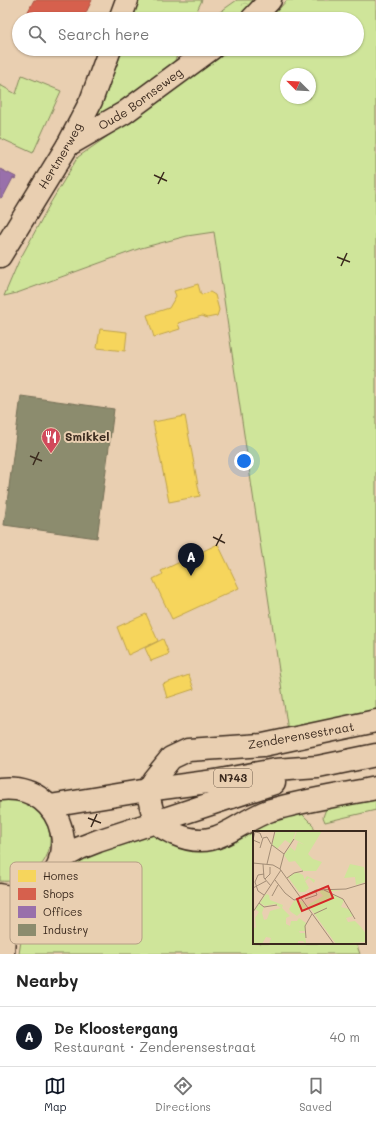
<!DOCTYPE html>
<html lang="en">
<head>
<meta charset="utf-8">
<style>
  :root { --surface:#fff; --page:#f2f2f2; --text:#222; --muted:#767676; --line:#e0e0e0; --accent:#111827 }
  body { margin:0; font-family:Mali,sans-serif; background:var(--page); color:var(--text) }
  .compass { position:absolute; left:280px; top:68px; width:36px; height:36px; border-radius:50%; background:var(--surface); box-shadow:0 1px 3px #0004; rotate:294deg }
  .you { position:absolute; left:244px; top:461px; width:14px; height:14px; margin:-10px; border:3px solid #fff; border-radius:50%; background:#1a73e8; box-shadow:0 0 0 6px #1a73e833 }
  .badge { display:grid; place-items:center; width:26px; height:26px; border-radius:50%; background:var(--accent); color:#fff; font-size:13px; font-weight:700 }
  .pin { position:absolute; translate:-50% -33px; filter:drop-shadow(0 1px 2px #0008) }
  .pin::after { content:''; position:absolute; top:21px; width:14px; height:12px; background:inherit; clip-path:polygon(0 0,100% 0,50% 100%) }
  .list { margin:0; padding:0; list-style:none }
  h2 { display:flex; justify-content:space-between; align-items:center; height:52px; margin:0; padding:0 16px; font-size:17px }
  h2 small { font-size:13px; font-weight:400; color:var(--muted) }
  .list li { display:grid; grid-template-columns:26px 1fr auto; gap:12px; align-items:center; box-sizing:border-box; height:60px; padding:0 16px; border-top:1px solid var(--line) }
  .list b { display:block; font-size:15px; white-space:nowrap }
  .list p { margin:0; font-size:13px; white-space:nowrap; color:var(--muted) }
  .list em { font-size:13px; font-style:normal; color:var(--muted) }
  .icon { flex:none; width:22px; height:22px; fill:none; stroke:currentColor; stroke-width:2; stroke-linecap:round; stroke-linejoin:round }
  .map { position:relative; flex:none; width:376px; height:954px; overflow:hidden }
  .search { position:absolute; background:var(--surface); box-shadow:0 1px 3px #0004; left:12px; right:12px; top:12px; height:44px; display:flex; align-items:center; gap:10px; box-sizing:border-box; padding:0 14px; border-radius:22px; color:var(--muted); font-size:15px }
  .sheet { height:112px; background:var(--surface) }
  nav { display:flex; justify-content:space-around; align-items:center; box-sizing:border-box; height:56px; border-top:1px solid var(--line); background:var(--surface); font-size:11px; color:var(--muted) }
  nav a { display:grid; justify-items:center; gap:2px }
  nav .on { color:var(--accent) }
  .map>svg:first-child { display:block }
  .green { fill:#cfe59a; stroke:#85885c; fill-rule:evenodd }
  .forest { fill:url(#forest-crowns); stroke:#85885c }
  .homes { fill:#f6d55c; stroke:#bea249 }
  .shops { fill:#d6604d; stroke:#a8503f }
  .offices { fill:#9970ab; stroke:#7d5b81 }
  .industry { fill:#8c8c6e; stroke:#746f56 }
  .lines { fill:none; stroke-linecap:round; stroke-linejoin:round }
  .minor-casing { stroke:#3b2a1e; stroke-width:25 }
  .major-casing { stroke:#3b2a1e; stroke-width:25 }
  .minor { stroke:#e9cfb1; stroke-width:22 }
  .major { stroke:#e9cfb1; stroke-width:22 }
  .ticks { fill:none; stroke:#3b2a1e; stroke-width:1.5 }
  .labels { text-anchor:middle; stroke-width:4; stroke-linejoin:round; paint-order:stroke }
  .shield { fill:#e9cfb1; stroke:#6f5c4a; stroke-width:1 }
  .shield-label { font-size:11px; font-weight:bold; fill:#3b2a1e }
  .street-label { font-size:12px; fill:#3b2a1e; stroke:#e9cfb1 }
  .poi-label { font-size:12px; font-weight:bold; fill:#3b2a1e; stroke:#e9cfb1; text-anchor:start }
  .inset-road { fill:none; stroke:#a38d76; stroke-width:1 }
  .view { fill:#d62828; fill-opacity:0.15; stroke:#d62828; stroke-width:2 }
  .inset-edge { fill:none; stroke:#3b2a1e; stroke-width:2 }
  .key { fill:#e9cfb1; stroke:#b59e85; stroke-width:1 }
  .key-label { font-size:11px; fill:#3b2a1e }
</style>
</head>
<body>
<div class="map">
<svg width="376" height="954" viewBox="0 0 376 954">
  <defs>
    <pattern id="forest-crowns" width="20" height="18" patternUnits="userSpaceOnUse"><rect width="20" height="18" fill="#cfe59a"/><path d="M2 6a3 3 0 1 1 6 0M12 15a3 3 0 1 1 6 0" fill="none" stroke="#b3c584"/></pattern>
  </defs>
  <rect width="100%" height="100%" fill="#e9cfb1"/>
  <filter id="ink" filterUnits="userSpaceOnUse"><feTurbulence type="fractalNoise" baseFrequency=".025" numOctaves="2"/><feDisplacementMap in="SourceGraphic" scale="8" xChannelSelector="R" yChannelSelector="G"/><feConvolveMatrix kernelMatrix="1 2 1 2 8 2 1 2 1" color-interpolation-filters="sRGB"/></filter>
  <g filter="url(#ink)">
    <path class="green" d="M139,0H202L193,19H133Z
      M287,0H376V714L288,731L214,232L187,236L141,248L17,293L4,296L18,263L51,202L78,157L232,49H357V19H270ZM286,74H310V98H286Z
      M123,49H180L169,74L94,122Z
      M22,75L61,91L33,153L0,138V85L16,94Z
      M376,794V810L325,822L323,817L327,806Z
      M18,799C26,803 34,806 39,812C66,844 40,885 0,881V800Z
      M299,811L313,825L315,832H254V943H356L360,954H19L24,921L29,911L36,902L54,889L77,860L88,852L148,835L165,837Z"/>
    <path class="forest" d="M237,0H263L258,6L241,19H210Z"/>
    <path class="homes" d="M198,284L201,295L210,292L215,295L219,310L217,316L207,318L202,316L178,323L180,329L154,337L147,315L169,308L176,296L174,291Z
      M100,329L127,332L125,351L97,348Z
      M185,416L200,496L169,502L153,422Z
      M218,544L239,588L172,619L153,579L163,574L161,571Z
      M146,614L158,641L128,655L117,627Z
      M163,639L169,654L151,661L145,648Z
      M189,675L194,689L167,698L163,684Z"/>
    <path class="shops" d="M34,0H92L83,19H24Z"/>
    <path class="offices" d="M0,169L16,177L15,179L13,178L3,197L0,198Z"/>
    <path class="industry" d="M21,396L114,409L97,538L4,525Z"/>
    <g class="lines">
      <g class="minor-casing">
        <g id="minor">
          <path d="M120,19L127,0"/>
          <path d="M252,19L270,0"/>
          <path id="s1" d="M68,145L124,113L211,49"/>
          <path id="s2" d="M0,256L68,145L91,101L110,49"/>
          <path d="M376,721L263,745L188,750L171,758L154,779L147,790C149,797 153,818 157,823C161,828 169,831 175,834C217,853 235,822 271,810C305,800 341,795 376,788"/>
          <path d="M3,954L6,897"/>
        </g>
      </g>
      <g class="major-casing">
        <path id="major" d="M0,789C69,782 86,874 27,893C18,896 9,898 0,895
          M50,806L147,790L215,781L275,770L318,767L376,755
          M60,859L80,848L98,841L274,783"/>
      </g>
      <use href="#minor" class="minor"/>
      <use href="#major" class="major"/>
    </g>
  </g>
  <path class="ticks" d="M154,175L167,181M158,184L164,172M337,257L350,262M341,266L347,253M30,456L42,461M33,465L39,452M213,537L225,543M216,546L222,534M88,818L101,823M91,827L97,814"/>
  <defs>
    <g id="restaurant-pin" transform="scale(1)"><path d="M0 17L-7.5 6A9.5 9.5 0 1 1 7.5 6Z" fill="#d1495b" stroke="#e9cfb1"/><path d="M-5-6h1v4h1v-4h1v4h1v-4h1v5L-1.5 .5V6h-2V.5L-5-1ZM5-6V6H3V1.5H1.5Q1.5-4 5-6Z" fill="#fff"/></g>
  </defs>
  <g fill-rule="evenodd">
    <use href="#restaurant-pin" x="51" y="437"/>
  </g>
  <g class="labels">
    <rect class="shield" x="214" y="769" width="38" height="18" rx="3"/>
    <g class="shield-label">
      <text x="233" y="782">N743</text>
    </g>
    <g class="street-label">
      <text dy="4" stroke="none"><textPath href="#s1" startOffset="86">Oude Bornseweg</textPath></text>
      <text dy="4" stroke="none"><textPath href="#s2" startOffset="117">Hertmerweg</textPath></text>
      <text transform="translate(301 736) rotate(-10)" y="4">Zenderensestraat</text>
    </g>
    <g class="poi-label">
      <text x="65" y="441">Smikkel</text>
    </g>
  </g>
  <g transform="translate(253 831)">
    <rect width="113" height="113" fill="#e9cfb1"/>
    <path d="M23,0H43L38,13L32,9L24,18L19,14ZM44,0H69L55,23L60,28L69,31L63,40H50L42,30L36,31L31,24L37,16L42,20L45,11L52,14L41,8ZM97,33L111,36L113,51L103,54L102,46L91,47ZM54,45L62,49L61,52L56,47L52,50L56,57L53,60H49L46,57ZM65,59H89L74,61L91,69L88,76L96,78L100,85L93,87L95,91L102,90L108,96L113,103V111L83,113L55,74L70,65ZM13,63L16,64L17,69L30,74L29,77L37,85L33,87V93L37,95L38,90H44L46,87L53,92L52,100H46L47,102H52L53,113L50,110H45V113H16L18,107L13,106L9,113H0V96L3,97L2,87L6,81L2,78L6,72L11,76L9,82L11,89L14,88L17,80L28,77L22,73L12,75L7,72ZM46,69L50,71L58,84L53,77L44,85L38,81L36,78L41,70Z" fill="#cfe59a"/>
    <path d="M44,41L50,44L52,50L47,58L54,61H46L35,46Z" fill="#cfe59a"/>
    <path class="inset-road" d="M7,12L0,9L2,1L7,2L9,7M19,14L31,23M7,17L10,7L14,6L18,13M31,23L41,8M0,32L20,34L27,38L81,113M10,33L11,47L18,55M14,33L22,0M27,38L31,23M11,43L5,44L2,51L5,60L11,64M34,47L41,42L50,40M12,48L17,43V36M22,49L32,62L41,69L46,68M0,57L13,50M71,59L90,68L102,88M19,65L25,54M49,66L63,59L93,58L113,52M52,68L64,64L62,59M6,72L11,76L24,74M0,81L28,39M61,83L74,77M53,107L52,95L59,83"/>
    <path class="view" d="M75,55L80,67L49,80L44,68Z"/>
    <rect width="113" height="113" class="inset-edge"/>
  </g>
  <rect x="10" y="862" width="132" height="82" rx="6" class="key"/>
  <rect x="18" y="870" width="18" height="12" fill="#f6d55c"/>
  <rect x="18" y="888" width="18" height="12" fill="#d6604d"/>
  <rect x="18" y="906" width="18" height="12" fill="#9970ab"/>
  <rect x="18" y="924" width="18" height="12" fill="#8c8c6e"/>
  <g class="key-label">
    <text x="43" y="880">Homes</text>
    <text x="43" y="898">Shops</text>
    <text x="43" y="916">Offices</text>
    <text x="43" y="934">Industry</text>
  </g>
</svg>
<svg class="compass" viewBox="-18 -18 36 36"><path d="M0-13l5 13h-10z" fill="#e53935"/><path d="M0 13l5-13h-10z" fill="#767676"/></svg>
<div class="you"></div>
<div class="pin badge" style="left:191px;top:576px">A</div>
<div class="search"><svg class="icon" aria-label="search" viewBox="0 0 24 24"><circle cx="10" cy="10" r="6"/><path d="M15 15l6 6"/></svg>Search here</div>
</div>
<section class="sheet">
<h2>Nearby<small></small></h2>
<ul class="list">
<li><span class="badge">A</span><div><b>De Kloostergang</b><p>Restaurant · Zenderensestraat</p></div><em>40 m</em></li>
</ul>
</section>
<nav>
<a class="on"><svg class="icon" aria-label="map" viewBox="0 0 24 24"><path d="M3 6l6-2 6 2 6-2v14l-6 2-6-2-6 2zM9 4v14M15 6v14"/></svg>Map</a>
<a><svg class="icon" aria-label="directions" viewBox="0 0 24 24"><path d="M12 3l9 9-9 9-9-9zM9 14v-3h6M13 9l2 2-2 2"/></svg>Directions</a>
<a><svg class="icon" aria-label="saved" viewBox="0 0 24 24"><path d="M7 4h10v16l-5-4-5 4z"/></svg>Saved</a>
</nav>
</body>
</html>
